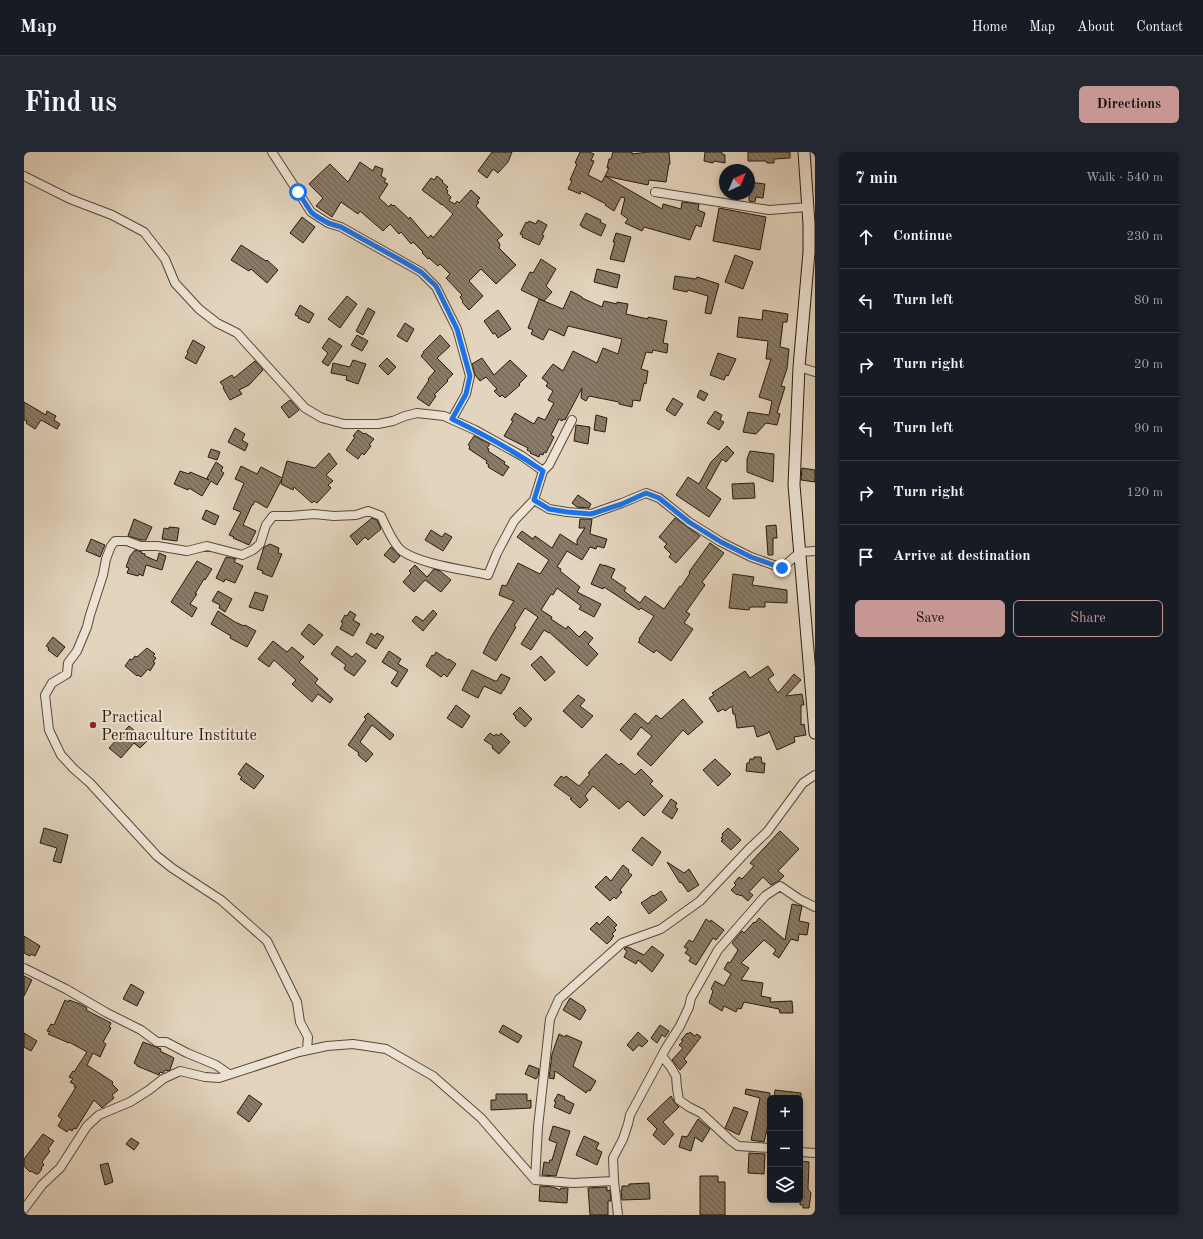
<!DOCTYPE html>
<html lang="en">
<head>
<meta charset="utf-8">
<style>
  :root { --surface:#171b24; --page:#242831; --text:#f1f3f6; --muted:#9ea1a6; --line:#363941; --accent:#c59692 }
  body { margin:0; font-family:"Old Standard TT",serif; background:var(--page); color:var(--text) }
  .controls { position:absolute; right:12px; bottom:12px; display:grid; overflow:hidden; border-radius:6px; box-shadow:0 2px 6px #0003 }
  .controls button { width:36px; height:36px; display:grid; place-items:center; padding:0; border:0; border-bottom:1px solid var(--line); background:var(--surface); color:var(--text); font:20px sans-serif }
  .compass { position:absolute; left:695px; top:12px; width:36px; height:36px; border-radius:50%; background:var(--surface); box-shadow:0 2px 6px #0003; rotate:44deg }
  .stop { position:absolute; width:12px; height:12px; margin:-9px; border:3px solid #1a73e8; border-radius:50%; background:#fff }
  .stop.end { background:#1a73e8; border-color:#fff; box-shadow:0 1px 4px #0008 }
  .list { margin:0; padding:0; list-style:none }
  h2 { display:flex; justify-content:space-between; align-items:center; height:52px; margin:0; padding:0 16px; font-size:17px }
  h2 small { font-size:13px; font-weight:400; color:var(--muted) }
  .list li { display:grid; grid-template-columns:26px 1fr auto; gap:12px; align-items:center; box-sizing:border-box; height:64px; padding:0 16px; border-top:1px solid var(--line) }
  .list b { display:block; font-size:15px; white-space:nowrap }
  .list em { font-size:13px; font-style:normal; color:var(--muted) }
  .actions { display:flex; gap:8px; padding:12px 16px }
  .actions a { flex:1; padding:9px 0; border:1px solid var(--accent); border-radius:6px; text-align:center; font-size:14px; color:var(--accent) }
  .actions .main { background:var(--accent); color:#111 }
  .icon { flex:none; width:22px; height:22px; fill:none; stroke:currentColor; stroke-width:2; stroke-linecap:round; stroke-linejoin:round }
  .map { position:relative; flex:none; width:791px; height:1063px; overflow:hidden; border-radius:6px }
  header { display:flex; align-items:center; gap:24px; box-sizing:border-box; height:56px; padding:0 20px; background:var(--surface); border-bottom:1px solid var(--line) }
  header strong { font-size:19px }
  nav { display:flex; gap:22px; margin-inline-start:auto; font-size:14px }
  .intro { display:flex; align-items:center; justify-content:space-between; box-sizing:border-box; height:96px; padding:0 24px }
  h1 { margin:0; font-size:28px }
  .button { padding:10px 18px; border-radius:6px; background:var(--accent); color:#111; font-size:14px; font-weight:700 }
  main { display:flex; gap:24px; padding:0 24px }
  aside { flex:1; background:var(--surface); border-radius:6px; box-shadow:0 2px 6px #0003 }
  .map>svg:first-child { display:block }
  .building { fill:url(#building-back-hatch); stroke:#291a0b }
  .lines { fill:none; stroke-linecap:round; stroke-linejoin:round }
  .street-casing { stroke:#584838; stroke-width:10 }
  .secondary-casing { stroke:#291a0b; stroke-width:13 }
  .street { stroke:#ede3d4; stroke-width:8 }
  .secondary { stroke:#ede3d4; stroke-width:11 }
  .route { stroke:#1a73e8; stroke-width:5 }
  .poi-dot { fill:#8f2418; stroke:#ede3d4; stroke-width:1.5 }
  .labels { text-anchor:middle; stroke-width:4; stroke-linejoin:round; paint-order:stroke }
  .poi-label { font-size:16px; fill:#291a0b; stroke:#ede3d4; text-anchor:start }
</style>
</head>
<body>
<header>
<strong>Map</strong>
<nav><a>Home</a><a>Map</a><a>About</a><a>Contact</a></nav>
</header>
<div class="intro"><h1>Find us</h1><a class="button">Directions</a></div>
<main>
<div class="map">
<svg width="791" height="1063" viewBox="0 0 791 1063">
  <defs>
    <pattern id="building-back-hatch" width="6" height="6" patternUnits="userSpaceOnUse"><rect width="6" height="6" fill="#8a7b68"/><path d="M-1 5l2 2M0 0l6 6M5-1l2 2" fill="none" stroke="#716454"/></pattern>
  </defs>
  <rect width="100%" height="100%" fill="#e3d4bd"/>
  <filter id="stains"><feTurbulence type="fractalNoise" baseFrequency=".005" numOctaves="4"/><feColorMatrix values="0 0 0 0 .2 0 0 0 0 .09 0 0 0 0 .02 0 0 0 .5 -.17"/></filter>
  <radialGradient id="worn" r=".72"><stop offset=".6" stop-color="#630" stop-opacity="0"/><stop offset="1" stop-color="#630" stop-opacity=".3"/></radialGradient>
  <path class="building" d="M468,0H488L484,10L474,21L469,17L463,26L454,19Z
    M556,0H565L570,2L567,8L570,9L564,23L578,30L581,24L638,57L639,52L657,57L658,50L675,52L674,58L681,61L677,75L672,73L666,88L620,75L618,79L601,71L604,67L597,62L601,46L597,45L590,59L581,53L582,52L557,39L556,42L544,37L548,29L546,28L553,12L551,11Z
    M589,0H608V2L624,0H645L646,12H645L642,30L625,28L624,33L581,24L585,16H583L585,7H587Z
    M681,0H698V2L701,3V11L690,9L689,11L680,9Z
    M724,0H766V6L750,7V11H743L742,9H724Z
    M336,10L349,19L351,14L359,17L357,24L362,27L360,30L364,32L355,46L365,55L367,52L369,54L370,53L385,67L386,65L404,86L407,83L409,86L429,62L418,52V53L398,38L407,26L410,28L413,24L419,29L418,30L424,35L422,37L424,39L423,41L427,45L425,49L431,52L433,49L435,51L447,38L456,46L453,49L455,50L452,54L479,83L473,88L476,92L475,96L492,113L472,132L457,117L445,129L459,144L445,158L438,150L439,149L436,145L438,143L422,126L426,122L416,112L414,114L405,106L404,107L398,101L399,100L389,90L387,92L377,80L375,82L366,72L359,79L336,59L334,62L317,50L308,65L292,54L299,46L285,32L289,28L306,12L324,30Z
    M725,30L741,32L739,46L732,45L731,50L725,49Z
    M695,56L742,65L736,98L689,89Z
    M562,61L577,68L576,70L582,73L577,84L558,75V74L556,73Z
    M278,65L291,75L279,91L266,81Z
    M514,68L523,73L518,83L520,84L515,93L498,85L499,83L496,82L502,70L504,71L505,69L512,72Z
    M592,81L607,85L600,110L586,107L591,90H589Z
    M217,93L242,109L243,108L254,118L243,131L227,117L225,119L207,108Z
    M711,103L729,110L719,137L701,130Z
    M517,107L532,117L522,134L528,140L520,149L497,138L506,120L509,121Z
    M573,117L596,123L593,136L570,130Z
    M651,124L672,127L673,125L695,132L687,162L681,161L684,144L664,138L663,140L649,137Z
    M547,139L558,145V146L578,155L580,149L593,152V150L604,152L602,162L624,167V165L643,169L639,191L644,192L643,201L629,198L628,201L622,200L617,217L624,219L622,232L620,231L616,249L609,248L608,255L595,252V250L565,244L562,249L557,246L558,236L541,268L539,267L538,269L535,267L527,283L530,285L522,301L520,300L519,303L516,302L515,305L506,301L507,300L503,298L504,296L480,284L489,269L487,268L491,261L510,272L514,265L521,268L530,251L524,248L529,239L522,234L524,231L518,226L529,212L539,219L549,199L573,211L579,196L594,202L598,187L544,174L540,184L525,177L519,188L507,182L509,178L504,176L515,147L539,157Z
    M323,144L333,152L316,176L304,167Z
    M276,153L290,162L285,171L274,166L275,165L271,163Z
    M344,156L351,160L339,183L332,179Z
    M474,158L487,177L474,186L471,181L469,182L460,169Z
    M739,158L764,162L763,170H759L756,195L765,197L763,217L757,234L761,235L753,261L756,262L753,273L742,271L732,282L719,280L724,260L745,263L748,249L735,245L747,207H742L744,189L713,185L715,165L738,168Z
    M381,171L390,177L383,190L373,184Z
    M333,183L344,189L338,199L327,193Z
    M416,183L426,194L413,206L429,222L423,228L424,229L410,243L412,244L405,254L393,246L405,228L404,227L411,219L397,204L400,200H399Z
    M305,186L318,194L304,214L298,210L304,201L298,196Z
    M169,188L181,195L172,212L161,206L164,201L163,200Z
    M694,201L712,207L704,224L702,223L700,228L686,223Z
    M363,206L372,215L364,223L355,214Z
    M458,206L470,223L486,208L503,224L495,232L496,233L481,246L478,243L476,245L470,239L473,237L462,225L456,229L451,223L448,212Z
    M329,208L342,212L334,232L322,228L323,224L307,221L309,211L326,215Z
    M231,209L239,218L225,233L215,238L218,242L206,248L199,236L200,235L196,230L208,223L210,226Z
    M676,238L684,242L680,249L673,245Z
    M649,246L659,252L651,264L642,258Z
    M266,248L275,258L265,266L257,255Z
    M0,250L22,263L23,259L32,264L30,268L36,272L33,277L17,268L11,277L2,271L3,269L0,268Z
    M691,259L698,263L696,268L700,270L695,278L683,271Z
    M572,263L583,266L581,280L570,278Z
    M552,273L566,275L564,292L550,289Z
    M211,276L221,282L218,288L224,292L221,299L204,290Z
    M334,278L340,282L341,281L350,287L345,293L347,294L340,303L338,301L334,307L322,298L331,285L329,284Z
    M450,284L466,292L463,296L465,297L464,299L481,310L480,312L485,315L479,324L464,315L465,313L462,311L463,309L445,297L446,294L444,293Z
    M703,294L710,301L702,310L698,307L682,336L697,347L685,365L652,343L664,325L675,332L687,310Z
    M187,297L196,300L193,308L184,305Z
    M726,299L750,302L749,330L723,320V307Z
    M305,301L313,312L302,323L309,329L304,333L307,336L293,351L290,349L288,351L270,335L269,338L257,332L258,327L243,356L231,349L229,353H228L219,373L232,379L225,393L209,386L210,385L205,383L217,360L209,357L220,331L211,327L217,314L233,322L237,315L258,326L263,309L291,316Z
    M192,310L199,315L197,319L200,321L193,333L187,329L178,344L165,336L164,338L150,332L156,319L165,322L166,320L185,328L183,326Z
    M778,316L791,318V330L777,328Z
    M730,331L731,346L709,347L708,332Z
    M554,343L567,352L565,356L553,355L548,351Z
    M182,358L195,364L191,373L178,367Z
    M348,366L353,368L357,377L344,388L341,385L333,393L326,384Z
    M651,366L676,384L652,411L645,405L647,402L640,395L643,392L635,385Z
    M110,367L128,375L122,388H117L104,384Z
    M556,367H568L566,382L583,387L580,396L573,394L572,397L566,395L558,408L543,399L533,415L537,417L536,419L556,435L553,440L577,452L570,465L555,457L557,454L533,436L529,443L527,442L517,458L528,465L527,467L542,477L544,474L555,485L561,479L569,486L564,492L574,502L563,514L525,480V481L520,478L507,498L497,492L514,465L501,456L490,474L492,475L472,509L459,501L467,485L490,449L475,443L478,433L482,434L494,411L516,422L525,408L493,385L498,379L509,387L511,384L528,396L536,382L553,393V388L561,376H555Z
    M752,373L753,386H749V403H744L742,374Z
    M145,375L155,376L153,389L138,387L140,376L145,377Z
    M407,378L418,385L421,381L428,385L419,399L401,388Z
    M67,387L81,393L76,405L62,399Z
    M686,391L700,401L678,430L681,433L662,460L666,462L660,471L669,477L647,509L632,498L630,501L614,490L616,488L615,487L630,464L617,456L615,458L580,435L579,437L567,432L576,412L580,414V413L591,417L587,426L602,436L600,439L616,451L621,444L640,457L656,434L657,435L666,421L665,420Z
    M246,392L255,396L254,401L258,402L248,425L238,421L239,419L233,417L240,395Z
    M367,395L376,404L370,411L360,403Z
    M111,398L118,400L117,401L121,402V404L133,409L135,401L142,404L138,418L122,413L119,424L115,422L114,424L103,421L105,416L102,415L106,404Z
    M202,405L212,407L210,410L219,414L211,431L201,427L200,430L192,426Z
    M173,409L188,417L181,428L180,427L171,442H173L166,452L173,456L168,465L147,450Z
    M391,413L403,425L410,417L416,419L427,428L417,440L401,428L390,440L379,430L387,421L385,419Z
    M709,422L730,425L728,433L763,438V451L741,450V455H726L725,458L705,456Z
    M194,439L208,447L201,460L195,456L196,453L188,449Z
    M231,440L244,444L239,459L225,455Z
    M409,458L413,462L399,479L388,469L392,464L399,469Z
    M194,459L211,470L220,474L221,473L232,479L223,495L206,486L207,484L187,472Z
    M326,459L332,463L329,468L336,472L329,484L316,477L319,471L317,470L321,463L323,464Z
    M285,472L299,483L290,493L277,482Z
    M347,481L351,484L353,481L360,485L352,497L342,491Z
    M29,485L41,495L33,505L24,498L25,496L22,494Z
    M249,489L263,500L268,495L280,505L275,510L294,527L291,531L309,547L306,551L294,542L288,550L268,532L272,528L250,508L245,515L234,507Z
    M313,494L328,505L332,501L342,509L330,524L321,518L320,516L322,513L307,502Z
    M123,496L131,502L129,504L132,506L129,510L131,511L126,519L124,517L117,525L114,523L113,524L101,514L106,507L108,508L111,504L113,505Z
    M365,499L377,507L374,512L384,518L373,535L367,531L374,520L358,510Z
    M412,500L424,508L425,507L432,512L423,525L420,522L417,525L402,514L408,503L410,504Z
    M517,504L531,520L521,529L507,513Z
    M744,514L750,523L744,527L754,541L770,522L777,528L762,544L778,542L780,553H777V573L780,572L782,583L770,585L771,590L753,598L745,579L744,581L733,585L730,574L713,576L711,562H709L708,554L701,559L699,557L694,560L685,546L690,543L688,541L721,519L726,526Z
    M448,518L471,529H473L477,522L486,526L480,538H479L477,542L460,534L454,546L438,538Z
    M554,543L561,548L556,554L569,564L558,576L539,559Z
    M659,547L679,570L664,583L659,578L627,614L613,602L628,584L617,575L607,588L596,578L611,561L624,572L632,563L637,567Z
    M432,553L446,564L438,576L423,566Z
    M496,555L508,567L501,575L491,566L492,565L489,562Z
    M344,561L370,583L366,588L348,573L336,590L349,602L342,610L334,603L335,601L324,593L342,567L340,565Z
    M105,574L123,589L116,596L110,591L97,606L85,596Z
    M466,581L470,584L472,582L475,584L477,581L486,590L475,602L468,596L469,594L460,588Z
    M582,602L595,613L597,611L611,623L617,617L629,629L626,632L639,644L620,664L604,649L595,657L569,634L561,644L564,648L556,656L546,647L548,646L530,633L537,624L540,626L542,624L555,634L566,622L564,621Z
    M730,605H737L738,611H741L740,621L722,619L723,611H725L726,607H730Z
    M691,607L707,622L694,634L679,618Z
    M222,611L240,624L230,637L216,627L218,625L214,622Z
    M647,647L653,651L651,655L654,657L648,667L638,660Z
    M20,676L44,683L37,711L29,709L33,696L16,691Z
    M704,676L717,688L707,698L697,689L699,688L697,686L699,684L698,682Z
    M756,679L775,697L754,719L760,724L755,729L747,733L739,725L725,740L729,743L724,749L717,743L716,744L714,742L713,743L707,738L712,733L710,731L715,725L718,727L730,714L726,711Z
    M618,685L637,700L628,714L608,698Z
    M643,710L660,721L665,717L675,733L664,740L657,730L656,731Z
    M599,713L605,718L604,720L608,723L596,738L598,740L592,747L590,745L586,749L571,735L582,724L587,729Z
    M637,739L643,748L625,762L617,751L629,743L630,744Z
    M768,752L778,754L775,769L785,771L783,783L775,782L774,789L767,787L755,806L749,802L752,798L740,788L717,811L725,816L717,828L739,831L737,844L747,846L746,850L768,849L769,861H756L755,857L720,850L717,857L714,856L712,860L700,854L698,859L685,851L689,839L687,837L691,829L700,834L707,822L700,817L704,810L706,811L714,798L708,791L718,779L720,781L730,770L731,771L735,766L761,788Z
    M584,764L593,773L590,776L592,778L588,782L590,784L588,786V787L583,792L566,777L573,770L575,773Z
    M682,767L686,770L687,768L700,778L692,788L689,786L672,813L665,809L667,805L661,801L664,797L660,795L665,788L669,790Z
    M0,784L16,794L11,804L7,802L6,804L0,801Z
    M628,794L640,803L628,820L614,808L612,812L600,805L603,799L600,797L601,796L604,795L620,803Z
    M0,824L8,828L0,844Z
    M107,832L120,840L113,854L99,847Z
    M546,846L560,855V856L562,858L556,868L539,858Z
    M41,848L44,850L45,848L56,852L63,856L62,858L87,871L85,875L87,876L79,890L82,892L76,905L69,901L63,913L89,930L88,932L94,938L88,943L90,946L78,956L70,948L52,977L50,976L48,979L45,977L43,980L34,974L38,967L34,964L52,935H50L51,933L46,930L49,927L45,925L49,919L50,920L63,900L45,890V891L24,882L26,880L23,879L27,872L30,873Z
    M479,873L498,884L494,891L475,880Z
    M636,873L645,879L641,885L638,883L633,891L627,886Z
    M614,880L624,889L618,895L615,893L609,899L603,893Z
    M666,880L671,884L673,882L677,885L660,907L663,910L656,918L648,908L659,896L655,893L659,889L657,888L663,881L664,882Z
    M0,881L13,889L7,899L0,895Z
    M535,882L541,885L542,883L558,890L549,914L572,929L566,939L564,938L562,941L558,938L531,919L530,927L525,926L528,902Z
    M119,890L137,897L136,899L150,906L146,918L144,919L141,918L139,921L136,920L135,923L113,914V913L110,911Z
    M505,913L515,917L514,924L512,927L501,922Z
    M722,937L746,941V966L740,990L727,988L736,946L721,942Z
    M751,938L777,941V946H750Z
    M472,942H503V949L507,948V956L467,958V948H472Z
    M534,942L541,945L540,947L550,952L546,962L530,955L532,950L530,949Z
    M225,943L238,952L225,970L213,961Z
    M647,944L651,951L655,955L639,970L650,982L640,993L629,983L633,977L623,967Z
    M710,955L724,960L715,983L701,976Z
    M674,967L686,977L678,990L671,985L667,999L655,995L658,984L663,985Z
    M529,974L546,979L532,1024L518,1023L520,1010L525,1011L526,1008H528L533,991L525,988Z
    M19,982L30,989L24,997L26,999L18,1010L20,1013L17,1016L18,1017L14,1022H12L7,1019L6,1020L0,1014V1007Z
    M560,984L575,991L572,997L578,1000L573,1013L552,1003Z
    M107,986L115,991L110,998L102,992Z
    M725,1001L741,1002L740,1022L724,1021Z
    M776,1009L785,1010L784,1037L787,1041L785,1056H779V1053H776Z
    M84,1011L89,1030L81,1033L76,1013Z
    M676,1024H694V1030H701V1063H676Z
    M625,1031L626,1047L598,1048L597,1038H598V1034H605V1032Z
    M516,1034L529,1035L536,1038L537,1036H544L543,1051L515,1049Z
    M583,1035V1039L586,1038L587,1049H584V1063H566L564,1036Z"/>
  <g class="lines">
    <g class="street-casing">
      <path id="street" d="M248,0L287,60L304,71L317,75L397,120L412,135L433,177L446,224L442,242L428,267
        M0,24L46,47L88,63L120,80L141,107L151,131L175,157L193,171L213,181L281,256L298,266L320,272H354L369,269L381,264L393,261L420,264L451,278L498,304L519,319L510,348
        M631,40L745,58L784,55
        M775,215L791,220
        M519,319L525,313L548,268
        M0,816L42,837L83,861L117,878L133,890H142L163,901L192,913L205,922
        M283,898L284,885L276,870L273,850L243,789L197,748L148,716L133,704L66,631L50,617L37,603L25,578L21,543L28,531L43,522L44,511L53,499L63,475L66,463L79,423L82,407L87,394L91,389H103L116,394H133L163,399L183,394L218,403L229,398L236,392L242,373L249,364H266L290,362L310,364L332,363L344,359L357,364C362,374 369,392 378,399C396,412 442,418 464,423L473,401L490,369L510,348L525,357L543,360L567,362L598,351L622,341L635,346L665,370L697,390L727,405L758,416L776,400L791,399
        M638,904L646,914L652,924L653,936L655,948L665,955L677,961L706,988L714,994L746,996
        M776,1000L791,1001
        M511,1028L514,975L526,867L535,847L598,791L637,777L676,749L724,698L743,680L779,631L791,623
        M590,1029L589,1006L599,987L604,972L606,963L642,896L656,874L665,855L667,846L694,798L741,744L756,734L775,747L791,755
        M0,1057L18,1033L36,1016L63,974L75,963L106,950L125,938L139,927L156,919L181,925L195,926L275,900L303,894L329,892L362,897L409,924L457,966L511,1028L549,1031L590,1029L594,1063"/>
    </g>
    <g class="secondary-casing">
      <path id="secondary" d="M780,0L785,72V100L775,215L770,333L791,581"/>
    </g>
    <use href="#street" class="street"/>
    <use href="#secondary" class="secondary"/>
  </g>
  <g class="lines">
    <path class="route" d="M274,40L287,60L292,64L304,71L317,75L380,110L397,120L412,134L433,177L446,224L442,242L428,267C459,282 490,299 519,319L510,348L525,357L543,360L567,362L598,352L622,341L635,346L665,370L697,390L727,405L758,416"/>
  </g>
  <circle class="poi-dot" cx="69" cy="573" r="4"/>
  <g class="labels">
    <g class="poi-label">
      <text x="77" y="570">Practical<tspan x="77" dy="18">Permaculture Institute</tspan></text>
    </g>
  </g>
  <rect width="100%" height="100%" filter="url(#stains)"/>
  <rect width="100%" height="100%" fill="url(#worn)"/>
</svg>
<div class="controls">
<button>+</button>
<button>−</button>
<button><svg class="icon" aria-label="layers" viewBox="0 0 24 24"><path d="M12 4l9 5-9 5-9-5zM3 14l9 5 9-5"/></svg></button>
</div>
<svg class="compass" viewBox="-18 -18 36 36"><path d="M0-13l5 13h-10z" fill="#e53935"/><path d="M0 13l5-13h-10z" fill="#9ea1a6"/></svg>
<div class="stop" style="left:274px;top:40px"></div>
<div class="stop end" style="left:758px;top:416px"></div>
</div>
<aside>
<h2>7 min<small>Walk · 540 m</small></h2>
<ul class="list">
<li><svg class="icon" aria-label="ahead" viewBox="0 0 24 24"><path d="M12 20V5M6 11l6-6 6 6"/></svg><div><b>Continue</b></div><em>230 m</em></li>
<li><svg class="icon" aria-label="left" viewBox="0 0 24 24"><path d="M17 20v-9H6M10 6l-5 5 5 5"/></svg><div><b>Turn left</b></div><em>80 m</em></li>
<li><svg class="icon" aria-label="right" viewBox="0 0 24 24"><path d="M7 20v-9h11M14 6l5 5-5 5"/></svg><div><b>Turn right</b></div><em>20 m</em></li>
<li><svg class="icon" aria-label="left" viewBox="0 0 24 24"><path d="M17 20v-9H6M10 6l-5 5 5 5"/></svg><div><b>Turn left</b></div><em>90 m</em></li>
<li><svg class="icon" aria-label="right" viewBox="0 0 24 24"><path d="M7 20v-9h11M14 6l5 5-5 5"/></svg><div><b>Turn right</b></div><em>120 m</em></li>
<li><svg class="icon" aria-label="arrive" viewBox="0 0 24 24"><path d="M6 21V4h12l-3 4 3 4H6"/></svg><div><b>Arrive at destination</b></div></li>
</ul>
<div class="actions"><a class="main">Save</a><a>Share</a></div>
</aside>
</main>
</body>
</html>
